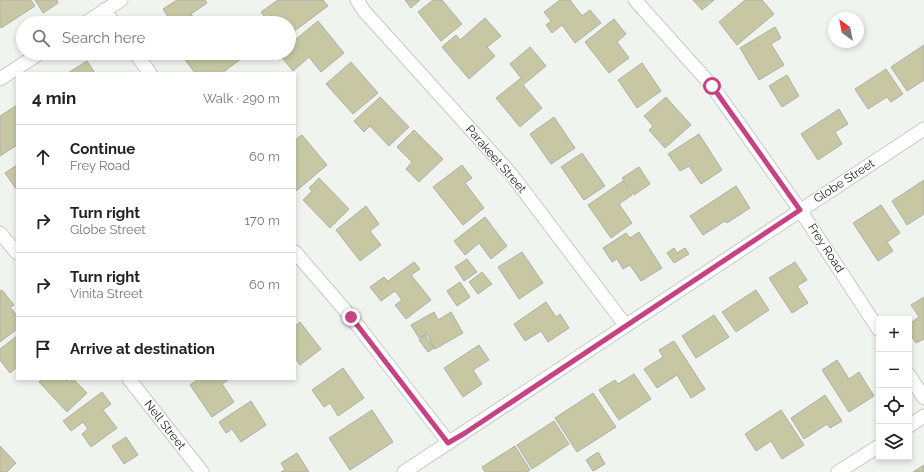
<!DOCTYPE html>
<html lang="en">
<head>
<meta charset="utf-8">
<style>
  :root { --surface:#fff; --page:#f2f2f2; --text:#222; --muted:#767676; --line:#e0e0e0 }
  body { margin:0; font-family:Raleway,sans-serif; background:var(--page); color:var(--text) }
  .controls { position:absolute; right:12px; bottom:12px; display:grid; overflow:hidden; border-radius:0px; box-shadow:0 2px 6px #0003 }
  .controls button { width:36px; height:36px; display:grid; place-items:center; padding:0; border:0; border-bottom:1px solid var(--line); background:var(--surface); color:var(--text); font:20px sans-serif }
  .compass { position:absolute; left:828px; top:12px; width:36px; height:36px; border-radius:50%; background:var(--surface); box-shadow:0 2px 6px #0003; rotate:328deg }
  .stop { position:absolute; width:12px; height:12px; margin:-9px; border:3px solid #c74283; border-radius:50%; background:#fff }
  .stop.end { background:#c74283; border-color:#fff; box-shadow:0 1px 4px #0008 }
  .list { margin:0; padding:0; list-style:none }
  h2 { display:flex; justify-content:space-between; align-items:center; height:52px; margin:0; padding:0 16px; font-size:17px }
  h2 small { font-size:13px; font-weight:400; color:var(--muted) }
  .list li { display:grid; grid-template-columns:26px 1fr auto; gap:12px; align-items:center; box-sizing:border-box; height:64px; padding:0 16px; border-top:1px solid var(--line) }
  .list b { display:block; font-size:15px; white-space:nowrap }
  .list p { margin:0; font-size:13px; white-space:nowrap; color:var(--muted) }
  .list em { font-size:13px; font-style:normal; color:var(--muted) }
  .icon { flex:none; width:22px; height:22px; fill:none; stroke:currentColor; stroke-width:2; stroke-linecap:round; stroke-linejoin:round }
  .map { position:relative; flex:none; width:924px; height:472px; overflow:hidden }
  .search { position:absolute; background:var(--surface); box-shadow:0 2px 6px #0003; left:16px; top:16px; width:280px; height:44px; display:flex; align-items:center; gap:10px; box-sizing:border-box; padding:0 14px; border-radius:22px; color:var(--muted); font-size:15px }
  .panel { position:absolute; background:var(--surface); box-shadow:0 2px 6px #0003; left:16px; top:72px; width:280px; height:308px; border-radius:0px }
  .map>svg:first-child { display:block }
  .building { fill:#c7c8a3; stroke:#afafa8 }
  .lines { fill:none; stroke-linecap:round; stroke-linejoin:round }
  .street-casing { stroke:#c6cac4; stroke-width:15 }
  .street { stroke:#fff; stroke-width:13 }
  .route { stroke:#c74283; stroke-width:5 }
  .labels { text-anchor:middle; stroke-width:3; stroke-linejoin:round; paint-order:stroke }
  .street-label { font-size:12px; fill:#1e201e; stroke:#fff }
</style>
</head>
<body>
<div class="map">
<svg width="924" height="472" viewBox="0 0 924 472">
  <rect width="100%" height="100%" fill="#f0f4ee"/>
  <path class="building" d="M0,0H31L35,6L1,28L0,26Z
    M35,0H57L58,3L43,13Z
    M177,0H205L207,3L191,14L197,23H172L163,9Z
    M278,0H323L328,6L289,35V23H269L261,12Z
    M405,0H420L411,8Z
    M433,0H442L462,24L441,41L418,12Z
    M560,0H570L582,16L590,10L601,23L575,43L562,25L552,33L546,25L551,21L544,12Z
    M693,0H714L702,10Z
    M745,0H762L774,14L737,45L719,22Z
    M485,18L501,36L487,47L495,56L469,79L442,47L456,35L460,40Z
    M614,19L626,34L617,42L629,58L609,73L585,42Z
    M318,21L344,53L321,72L309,57L293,71L278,53H289V45Z
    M775,27L781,38L771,44L784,65L759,80L740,48Z
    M924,45V80L907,91L891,67Z
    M530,47L546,66L523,85L542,108L520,127L496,98L521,78L510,64Z
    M180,53H237L241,59L222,73H195Z
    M87,61L95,73H68Z
    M351,62L378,93L353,114L326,84Z
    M642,63L661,91L637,108L618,80Z
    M886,69L903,94L891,102L887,97L868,109L855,89Z
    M787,75L799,96L782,107L769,86Z
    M380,97L409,127L389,146L370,126L364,132L354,121Z
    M666,97L691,125L665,148L649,130L653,126L644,116Z
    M17,105V145L0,156V116Z
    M839,109L848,124L835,132L842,144L818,160L801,134Z
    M554,117L575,148L551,164L530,134Z
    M414,130L443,159L419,182L406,169L412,162L397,147Z
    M699,134L722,170L701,184L689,166L680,171L668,154Z
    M302,135L327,165L295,192V140Z
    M582,153L605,186L584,200L561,167Z
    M17,165V190L5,173Z
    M462,165L472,178L465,183L484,208L463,225L433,187Z
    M639,167L650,184L634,195L622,178Z
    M319,178L349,209L330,228L303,200L312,191L309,188Z
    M924,180V214L907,225L892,201Z
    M623,181L632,195L619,204L632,223L611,238L588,205Z
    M736,186L750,208L727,223L725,221L703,235L690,216Z
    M881,205L900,233L887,242L893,251L878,261L853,223Z
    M366,206L379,224L370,231L381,245L360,261L336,230Z
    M485,217L507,246L491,259L479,243L465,255L454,241Z
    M639,232L662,268L641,281L630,265L623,269L617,259L612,262L603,248L626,233L630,238Z
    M674,248L677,253L685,248L689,254L674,263L667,253Z
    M522,252L543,283L519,299L498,267Z
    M467,259L477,272L464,281L455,267Z
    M414,262L420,269L411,275L431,300L406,319L395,305L402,300L395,291L381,301L370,287L384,277L388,281Z
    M795,262L807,280L797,286L808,303L792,313L769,278Z
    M482,272L492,284L478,294L469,282Z
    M460,282L470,297L457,306L447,291Z
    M2,290L14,305L10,307L17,316V329L0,342V291Z
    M756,290L769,310L736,332L722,312Z
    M924,297V339L916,343L909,332V324L919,317L911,305Z
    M546,302L556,317L560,314L569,328L548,342L541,331L525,341L514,324Z
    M434,312L438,320L451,312L463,333L435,349L427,334L419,338L411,325Z
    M714,315L729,337L696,358L682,336Z
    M300,322L321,349L300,365L295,358V326Z
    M425,335L434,348L428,352L419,340Z
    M17,336V367L10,373L0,360V349Z
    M674,341L705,389L691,398L677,375L657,388L644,369L663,357L659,350Z
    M479,345L489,360L473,370L482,384L463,397L444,368Z
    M837,360L849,379L859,372L874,396L849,412L822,370Z
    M343,368L364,398L338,416L330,403L324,407L312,390Z
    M634,374L651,399L619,420L599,390L615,380L618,384Z
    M42,379H67L69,382L73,379L87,393L67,412L39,382Z
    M199,379H229L222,384L234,402L212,417L190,385Z
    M102,392L111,404L103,410L117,428L91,447L82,434L88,429L83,422L71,431L63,421Z
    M593,393L616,427L577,452L555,418Z
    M825,395L842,421L830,428L827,424L804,439L791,418Z
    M251,401L266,425L241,442L232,429L226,433L219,422Z
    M372,410L393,442L350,470L329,438Z
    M781,410L804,445L782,459L771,441L756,451L745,434Z
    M554,421L569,444L532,469L517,445Z
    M126,437L138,455L124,464L112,446Z
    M0,446L16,463L7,472H0Z
    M515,446L530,470L527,472H485L482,467Z
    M598,452L605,464L593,471L586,460Z
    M297,453L309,472H281L285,470L281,463Z
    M924,465V472H913Z"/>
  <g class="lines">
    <g class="street-casing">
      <path id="street" d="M357,0L364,11L511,174L626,326
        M635,0L712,86L800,210L879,330
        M104,10L114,23
        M85,23L121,0
        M135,53L150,73
        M0,79L40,53
        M0,233L17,253
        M295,252L351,317L449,443
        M909,375L924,398
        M129,379L202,472
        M909,426L924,416
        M404,472C578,359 750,242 924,129
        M838,472L879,446"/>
    </g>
    <use href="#street" class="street"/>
  </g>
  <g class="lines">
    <path class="route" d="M351,317L448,443L465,433L800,210L712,86"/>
  </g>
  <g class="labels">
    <g class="street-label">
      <text transform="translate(496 159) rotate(49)" y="4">Parakeet Street</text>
      <text transform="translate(844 181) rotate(-33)" y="4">Globe Street</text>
      <text transform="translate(826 248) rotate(57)" y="4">Frey Road</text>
      <text transform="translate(165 425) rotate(52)" y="4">Nell Street</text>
    </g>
  </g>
</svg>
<div class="controls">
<button>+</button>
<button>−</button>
<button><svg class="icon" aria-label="locate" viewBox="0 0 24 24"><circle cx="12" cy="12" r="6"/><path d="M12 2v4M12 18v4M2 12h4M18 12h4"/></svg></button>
<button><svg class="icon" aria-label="layers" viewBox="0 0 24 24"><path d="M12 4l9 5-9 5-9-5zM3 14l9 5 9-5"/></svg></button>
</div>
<svg class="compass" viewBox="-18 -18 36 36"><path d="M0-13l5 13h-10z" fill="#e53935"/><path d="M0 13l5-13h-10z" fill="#767676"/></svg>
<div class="stop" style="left:712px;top:86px"></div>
<div class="stop end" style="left:351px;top:317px"></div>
<div class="search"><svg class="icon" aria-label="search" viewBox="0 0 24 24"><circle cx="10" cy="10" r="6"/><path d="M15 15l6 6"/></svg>Search here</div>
<section class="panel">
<h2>4 min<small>Walk · 290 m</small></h2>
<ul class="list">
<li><svg class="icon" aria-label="ahead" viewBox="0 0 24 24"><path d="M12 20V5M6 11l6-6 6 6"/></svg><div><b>Continue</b><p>Frey Road</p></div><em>60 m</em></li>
<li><svg class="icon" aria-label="right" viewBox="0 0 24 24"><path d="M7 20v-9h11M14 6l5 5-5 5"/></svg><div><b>Turn right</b><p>Globe Street</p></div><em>170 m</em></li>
<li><svg class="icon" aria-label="right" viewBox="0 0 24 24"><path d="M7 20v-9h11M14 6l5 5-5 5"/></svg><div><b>Turn right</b><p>Vinita Street</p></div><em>60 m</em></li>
<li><svg class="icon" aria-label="arrive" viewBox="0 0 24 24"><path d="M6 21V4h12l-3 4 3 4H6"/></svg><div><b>Arrive at destination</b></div></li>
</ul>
</section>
</div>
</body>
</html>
